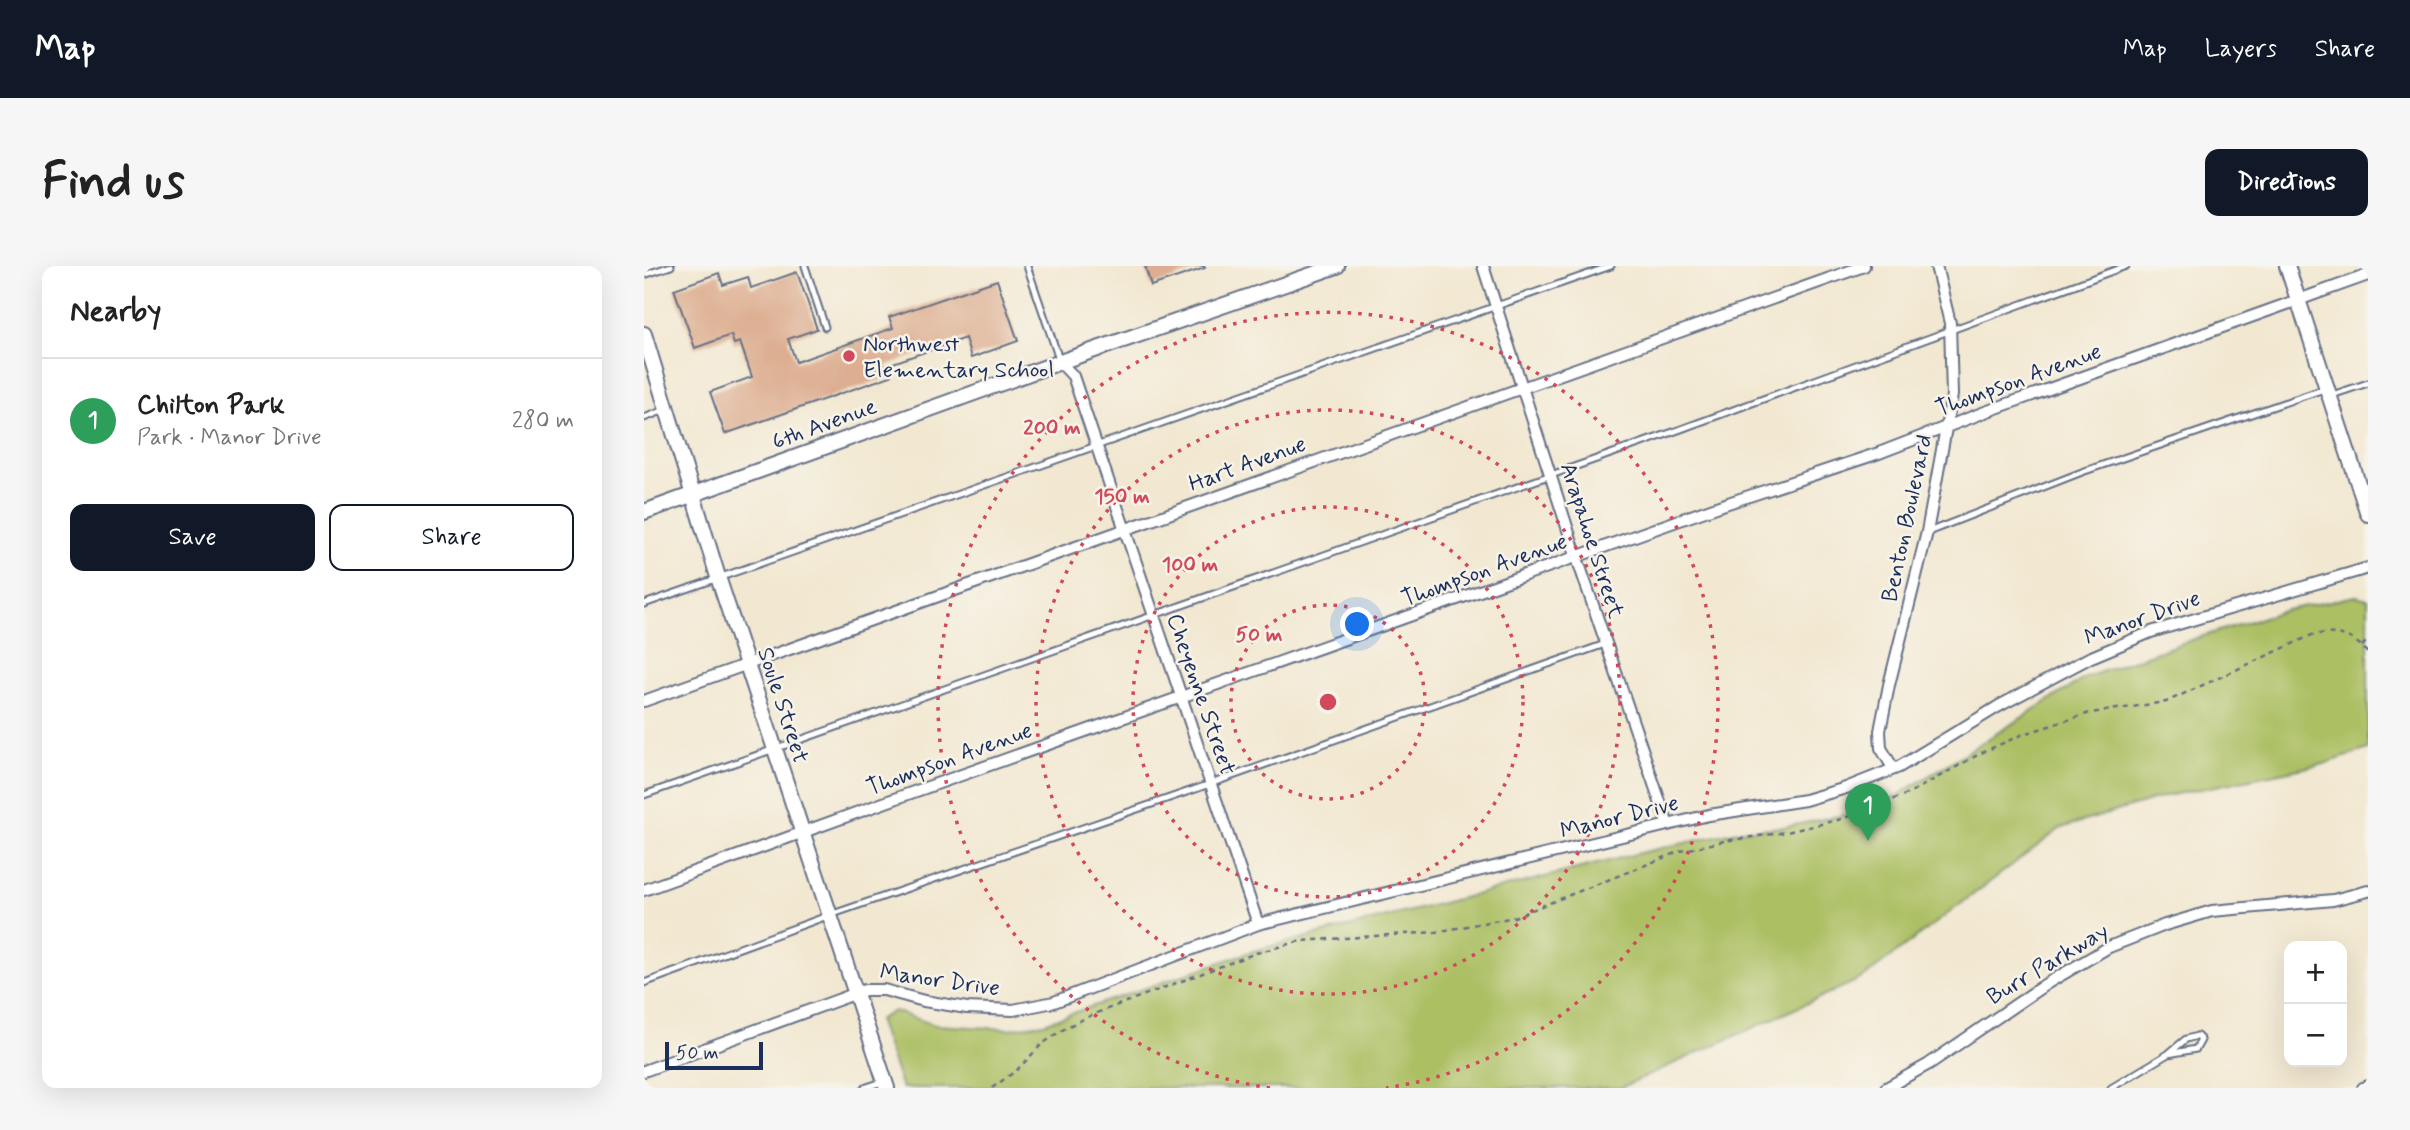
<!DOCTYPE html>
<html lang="en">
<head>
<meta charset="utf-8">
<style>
  :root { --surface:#fff; --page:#f6f6f6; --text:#222; --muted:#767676; --line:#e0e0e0; --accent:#111827 }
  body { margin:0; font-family:Mynerve,sans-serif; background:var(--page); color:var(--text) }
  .controls { position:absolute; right:21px; bottom:21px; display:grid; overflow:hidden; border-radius:14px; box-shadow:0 7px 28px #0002 }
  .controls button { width:63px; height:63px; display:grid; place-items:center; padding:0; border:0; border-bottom:2px solid var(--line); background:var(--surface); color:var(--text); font:35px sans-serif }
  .scale { position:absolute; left:21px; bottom:18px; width:98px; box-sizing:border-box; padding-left:7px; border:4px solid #1b2f5e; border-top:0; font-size:19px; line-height:24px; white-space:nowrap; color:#1b2f5e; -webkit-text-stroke:5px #f7f3e8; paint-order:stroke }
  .you { position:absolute; left:714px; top:359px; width:24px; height:24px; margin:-18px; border:5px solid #fff; border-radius:50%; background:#1a73e8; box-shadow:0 0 0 10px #1a73e833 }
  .badge { display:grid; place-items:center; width:46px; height:46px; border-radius:50%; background:var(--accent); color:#fff; font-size:23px; font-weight:700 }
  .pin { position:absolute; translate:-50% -58px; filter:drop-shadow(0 2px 4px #0008) }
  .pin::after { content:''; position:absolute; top:37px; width:24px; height:21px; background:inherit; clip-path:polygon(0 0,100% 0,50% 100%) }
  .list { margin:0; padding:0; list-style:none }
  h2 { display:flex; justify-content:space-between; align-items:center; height:91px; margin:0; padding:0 28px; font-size:30px }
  h2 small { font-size:23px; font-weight:400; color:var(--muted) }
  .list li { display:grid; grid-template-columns:46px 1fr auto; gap:21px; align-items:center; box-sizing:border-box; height:126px; padding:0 28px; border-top:2px solid var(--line) }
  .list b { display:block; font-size:26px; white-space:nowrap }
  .list p { margin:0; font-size:23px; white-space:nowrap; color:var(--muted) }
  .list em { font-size:23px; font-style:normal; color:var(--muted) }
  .actions { display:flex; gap:14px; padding:21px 28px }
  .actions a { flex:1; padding:16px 0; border:2px solid var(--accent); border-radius:14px; text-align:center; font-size:24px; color:var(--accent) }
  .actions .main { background:var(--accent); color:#fff }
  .map { position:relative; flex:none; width:1724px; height:822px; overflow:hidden; border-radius:14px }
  header { display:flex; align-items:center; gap:42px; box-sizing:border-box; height:98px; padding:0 35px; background:var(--accent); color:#fff }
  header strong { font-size:33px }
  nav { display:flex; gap:38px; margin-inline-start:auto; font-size:24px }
  .intro { display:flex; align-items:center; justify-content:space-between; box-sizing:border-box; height:168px; padding:0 42px }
  h1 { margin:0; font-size:49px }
  .button { padding:18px 32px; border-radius:14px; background:var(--accent); color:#fff; font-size:24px; font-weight:700 }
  main { display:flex; gap:42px; padding:0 42px }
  aside { flex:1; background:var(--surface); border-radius:14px; box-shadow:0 7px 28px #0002 }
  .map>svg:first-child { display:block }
  .green { fill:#acbf63; stroke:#647760; stroke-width:2 }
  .building { fill:#ddae91 }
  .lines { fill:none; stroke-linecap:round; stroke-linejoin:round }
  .service-casing { stroke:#667086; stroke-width:9 }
  .minor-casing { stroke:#667086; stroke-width:14 }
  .tertiary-casing { stroke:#667086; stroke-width:18 }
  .path { stroke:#667086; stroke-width:2.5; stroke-dasharray:5 5; stroke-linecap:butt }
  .service { stroke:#fff; stroke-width:5 }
  .minor { stroke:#fff; stroke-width:10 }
  .tertiary { stroke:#fff; stroke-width:14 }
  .ring { fill:none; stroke:#d1495b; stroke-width:3.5; stroke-dasharray:3.5 7 }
  .poi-dot { fill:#d1495b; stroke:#f7f3e8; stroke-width:2.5 }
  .labels { text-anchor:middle; stroke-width:5; stroke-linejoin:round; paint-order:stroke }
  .poi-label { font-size:23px; fill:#1b2f5e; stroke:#f7f3e8; text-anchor:start }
  .street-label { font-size:23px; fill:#1b2f5e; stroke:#f7f3e8 }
  .centre { fill:#d1495b; stroke:#f7f3e8; stroke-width:3.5 }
  .ring-label { font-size:21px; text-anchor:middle; font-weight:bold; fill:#d1495b; stroke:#f7f3e8; stroke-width:5; stroke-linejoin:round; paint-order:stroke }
</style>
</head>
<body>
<header>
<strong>Map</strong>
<nav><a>Map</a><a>Layers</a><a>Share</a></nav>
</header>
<div class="intro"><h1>Find us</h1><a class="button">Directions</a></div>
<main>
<aside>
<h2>Nearby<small></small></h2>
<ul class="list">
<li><span class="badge" style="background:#2e9e5b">1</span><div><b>Chilton Park</b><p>Park · Manor Drive</p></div><em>280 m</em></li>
</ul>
<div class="actions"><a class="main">Save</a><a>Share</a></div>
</aside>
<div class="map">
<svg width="1724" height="822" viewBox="0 0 1724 822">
  <rect width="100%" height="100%" fill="#f7f3e8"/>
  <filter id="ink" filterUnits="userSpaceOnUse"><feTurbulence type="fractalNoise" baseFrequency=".0143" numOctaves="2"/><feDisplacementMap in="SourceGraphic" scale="14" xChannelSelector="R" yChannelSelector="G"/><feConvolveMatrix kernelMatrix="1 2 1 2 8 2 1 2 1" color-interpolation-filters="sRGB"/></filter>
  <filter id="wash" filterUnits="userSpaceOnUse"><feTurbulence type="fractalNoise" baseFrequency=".00686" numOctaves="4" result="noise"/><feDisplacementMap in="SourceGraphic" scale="28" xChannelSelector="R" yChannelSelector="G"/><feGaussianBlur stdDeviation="1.57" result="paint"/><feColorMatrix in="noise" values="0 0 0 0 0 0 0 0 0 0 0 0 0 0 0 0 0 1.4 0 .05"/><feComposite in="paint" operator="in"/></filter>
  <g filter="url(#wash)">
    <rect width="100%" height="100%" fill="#f2e8d1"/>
    <path class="green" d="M1712,330L1724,333V483L1680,498L1522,530L1417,562L1219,712L976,822H258L234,754L250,745L291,759L365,763L400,757L609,685L1000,586L1099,564L1141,561L1203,548L1251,531L1443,411L1550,373L1642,344Z"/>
    <g id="blocks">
      <path class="building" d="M501,0H560L561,2L507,20Z
        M153,6L173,63L144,73L152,96L249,62L245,51L353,14L374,75L327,92L321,72L243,99L247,110L81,168L66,126L108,111L96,76L90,78L87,69L51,82L30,23L75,7L79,19L104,11L107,22Z"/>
    </g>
  </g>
  <g filter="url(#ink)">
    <use href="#blocks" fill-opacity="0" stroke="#667086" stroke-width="2"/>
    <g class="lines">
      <g class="service-casing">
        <path id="service" d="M161,0L181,61
          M383,0L416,96
          M0,9L27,0
          M1688,129L1724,117
          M0,152L21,144
          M1284,266L1438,206L1683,122
          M0,338L967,0
          M0,529L1029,166L1482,0
          M0,717L186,649L566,518L961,378
          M220,822L238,816
          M1467,822L1524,788L1542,773L1553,770L1557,774L1552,783L1524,788"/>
      </g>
      <g class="minor-casing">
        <path id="minor" d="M839,0L933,292L1024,559
          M416,96L429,110L614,658
          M0,435L1220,0
          M1249,502L1237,482L1236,465L1245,419L1283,266L1308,129L1306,57L1292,0
          M0,624L264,528L1078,239L1235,187L1341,146L1724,9
          M0,805L221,724H240L280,735L323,742L369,744L410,736L614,658L1065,549L1161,534L1202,522L1255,501L1355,440L1445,392L1507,366L1724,302
          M1242,822L1285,798L1402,718L1465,681L1521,659L1568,645L1689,634L1724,625
          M1719,822L1724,820"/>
      </g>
      <g class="tertiary-casing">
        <path id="tertiary" d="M1643,0L1724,248
          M0,68L74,311L243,822
          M0,246L416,96L693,0"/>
      </g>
      <path class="path" d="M1718,380L1724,374
        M348,822L373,804L398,778L423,761L450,748L612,687L656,675L792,666L870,651L1037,585L1080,575L1143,566L1198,553L1266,527L1337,487L1377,469L1446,447L1522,436L1668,369C1691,365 1710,368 1724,388"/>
      <use href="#service" class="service"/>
      <use href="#minor" class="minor"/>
      <use href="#tertiary" class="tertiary"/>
    </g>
  </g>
  <g class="ring">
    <circle cx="684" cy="436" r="97"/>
    <circle cx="684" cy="436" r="195"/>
    <circle cx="684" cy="436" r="292"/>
    <path d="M626 822A390 390 0 1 1 742 822"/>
  </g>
  <circle class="poi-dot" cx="205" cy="90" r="7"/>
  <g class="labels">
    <g class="poi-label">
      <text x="219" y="85">Northwest<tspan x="219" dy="26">Elementary School</tspan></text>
    </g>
    <g class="street-label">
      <text transform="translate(1374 113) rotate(-20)" y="8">Thompson Avenue</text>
      <text transform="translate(180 157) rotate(-20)" y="8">6th Avenue</text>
      <text transform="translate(603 197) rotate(-20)" y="8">Hart Avenue</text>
      <text transform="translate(1262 252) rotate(-78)" y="8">Benton Boulevard</text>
      <text transform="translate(949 274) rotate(72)" y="8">Arapahoe Street</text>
      <text transform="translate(840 303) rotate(-20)" y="8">Thompson Avenue</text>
      <text transform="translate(1498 351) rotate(-20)" y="8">Manor Drive</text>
      <text transform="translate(558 428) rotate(71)" y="8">Cheyenne Street</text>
      <text transform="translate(140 439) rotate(72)" y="8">Soule Street</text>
      <text transform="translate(305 492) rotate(-20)" y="8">Thompson Avenue</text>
      <text transform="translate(975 550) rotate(-14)" y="8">Manor Drive</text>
      <text transform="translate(1403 697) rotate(-31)" y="8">Burr Parkway</text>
      <text transform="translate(296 713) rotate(8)" y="8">Manor Drive</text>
    </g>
  </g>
  <circle cx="684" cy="436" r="10" class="centre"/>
  <g class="ring-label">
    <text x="408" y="168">200 m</text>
    <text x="478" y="237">150 m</text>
    <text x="546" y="305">100 m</text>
    <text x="615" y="375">50 m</text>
  </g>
</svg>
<div class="controls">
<button>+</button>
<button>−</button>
</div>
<div class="scale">50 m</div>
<div class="you"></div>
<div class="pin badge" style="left:1224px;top:575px;background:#2e9e5b">1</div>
</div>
</main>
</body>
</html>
